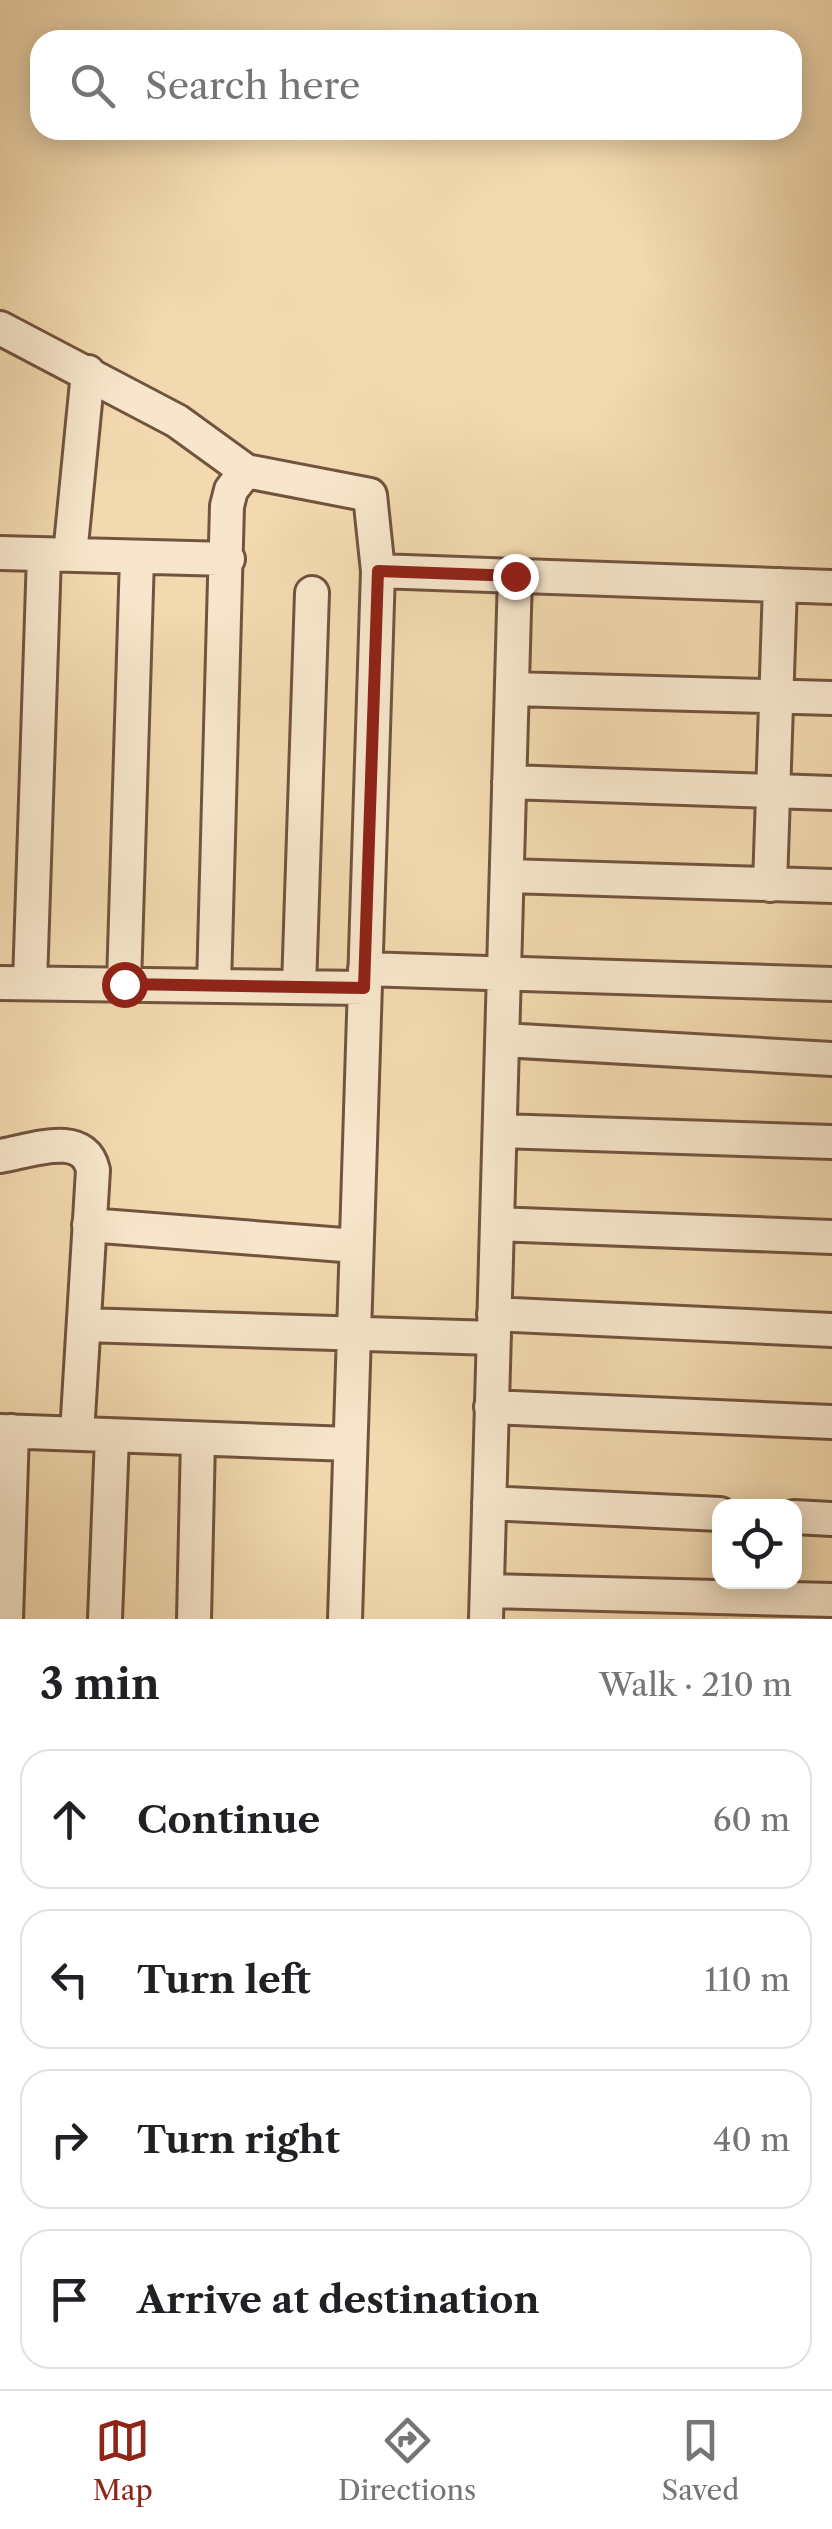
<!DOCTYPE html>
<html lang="en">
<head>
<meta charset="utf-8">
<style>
  :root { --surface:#fff; --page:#f6f6f6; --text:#202124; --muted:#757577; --line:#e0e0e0; --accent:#8f2418 }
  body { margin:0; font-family:"Libre Caslon Text",serif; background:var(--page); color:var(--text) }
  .controls { position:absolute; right:30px; bottom:30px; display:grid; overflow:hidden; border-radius:20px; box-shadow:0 5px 25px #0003 }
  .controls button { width:90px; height:90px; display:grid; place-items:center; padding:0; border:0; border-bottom:2px solid var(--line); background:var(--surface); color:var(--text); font:50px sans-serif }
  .stop { position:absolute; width:30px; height:30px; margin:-22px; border:8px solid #8f2418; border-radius:50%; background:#fff }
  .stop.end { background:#8f2418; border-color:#fff; box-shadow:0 2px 10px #0008 }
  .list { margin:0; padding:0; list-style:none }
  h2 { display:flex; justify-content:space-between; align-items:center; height:130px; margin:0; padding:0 40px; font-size:42px }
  h2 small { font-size:32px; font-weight:400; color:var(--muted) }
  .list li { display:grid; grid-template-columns:65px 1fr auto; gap:30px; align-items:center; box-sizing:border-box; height:140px; margin:0 20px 20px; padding:0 20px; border:2px solid var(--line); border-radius:30px }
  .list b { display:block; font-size:38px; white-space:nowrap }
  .list em { font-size:32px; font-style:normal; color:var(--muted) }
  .icon { flex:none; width:55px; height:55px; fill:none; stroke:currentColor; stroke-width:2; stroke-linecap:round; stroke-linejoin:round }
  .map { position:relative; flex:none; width:832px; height:1619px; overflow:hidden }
  .search { position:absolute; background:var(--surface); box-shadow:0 5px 25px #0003; left:30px; right:30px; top:30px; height:110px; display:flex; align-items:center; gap:25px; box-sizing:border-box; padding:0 35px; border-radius:30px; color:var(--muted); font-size:38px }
  .sheet { height:770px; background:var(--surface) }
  nav { display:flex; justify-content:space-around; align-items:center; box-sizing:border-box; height:140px; border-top:2px solid var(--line); background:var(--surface); font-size:28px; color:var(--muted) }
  nav a { display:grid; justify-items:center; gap:5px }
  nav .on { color:var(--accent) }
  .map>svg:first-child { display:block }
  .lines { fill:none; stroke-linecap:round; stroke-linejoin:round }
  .minor-casing { stroke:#72543e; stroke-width:38 }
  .minor { stroke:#f7e6cb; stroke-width:32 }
  .route { stroke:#8f2418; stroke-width:12 }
</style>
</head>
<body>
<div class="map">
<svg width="832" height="1619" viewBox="0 0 832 1619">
  <rect width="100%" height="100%" fill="#f2d9af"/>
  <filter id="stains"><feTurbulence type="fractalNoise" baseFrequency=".002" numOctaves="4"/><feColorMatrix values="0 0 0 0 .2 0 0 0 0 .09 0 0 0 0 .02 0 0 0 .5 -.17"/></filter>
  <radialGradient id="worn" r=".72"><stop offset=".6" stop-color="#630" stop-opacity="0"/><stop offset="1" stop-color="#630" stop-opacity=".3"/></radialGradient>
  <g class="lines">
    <g class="minor-casing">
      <path id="minor" d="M0,328L177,421L246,471L370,495L378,571L345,1619
        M0,553L228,559
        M70,555L88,372
        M378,571L832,587
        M512,689L832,698
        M509,782L832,793
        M507,876L832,886
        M770,885L780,585
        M365,969L832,984
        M0,983L364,988
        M30,983L44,555
        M124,984L137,557
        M214,986L227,506L231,490L246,471
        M299,987L312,593
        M502,1040L832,1059
        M500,1131L832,1142
        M0,1156C31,1151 84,1129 93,1170L77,1434
        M497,1224L832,1237
        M89,1225L356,1246
        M494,1314L832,1330
        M84,1325L494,1338
        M491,1407L832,1422
        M0,1431L350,1444
        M489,1503L720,1514
        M794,1517L832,1519
        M487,1591L832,1600
        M6,1619L12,1431
        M105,1619L112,1436
        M194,1619L198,1439
        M486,1619L515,575"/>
    </g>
    <use href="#minor" class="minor"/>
  </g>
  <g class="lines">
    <path class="route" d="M124,984L364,988L378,571L515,576"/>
  </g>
  <rect width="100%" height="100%" filter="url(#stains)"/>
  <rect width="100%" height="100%" fill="url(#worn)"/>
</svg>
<div class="controls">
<button><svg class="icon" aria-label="locate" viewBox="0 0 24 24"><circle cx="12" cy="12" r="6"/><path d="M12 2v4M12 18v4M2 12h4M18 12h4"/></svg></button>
</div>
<div class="stop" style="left:124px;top:984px"></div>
<div class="stop end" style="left:515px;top:576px"></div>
<div class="search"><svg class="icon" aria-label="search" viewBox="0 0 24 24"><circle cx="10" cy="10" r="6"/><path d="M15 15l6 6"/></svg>Search here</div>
</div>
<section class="sheet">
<h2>3 min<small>Walk · 210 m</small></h2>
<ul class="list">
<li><svg class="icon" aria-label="ahead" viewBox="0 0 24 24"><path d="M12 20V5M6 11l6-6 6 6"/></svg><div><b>Continue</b></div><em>60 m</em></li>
<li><svg class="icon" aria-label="left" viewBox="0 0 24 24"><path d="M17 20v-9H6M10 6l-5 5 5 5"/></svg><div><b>Turn left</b></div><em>110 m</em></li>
<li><svg class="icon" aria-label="right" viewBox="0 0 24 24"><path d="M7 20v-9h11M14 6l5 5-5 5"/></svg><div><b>Turn right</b></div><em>40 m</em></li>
<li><svg class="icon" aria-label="arrive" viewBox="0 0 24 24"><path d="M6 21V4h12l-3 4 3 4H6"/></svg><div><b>Arrive at destination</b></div></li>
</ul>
</section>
<nav>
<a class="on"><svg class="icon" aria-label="map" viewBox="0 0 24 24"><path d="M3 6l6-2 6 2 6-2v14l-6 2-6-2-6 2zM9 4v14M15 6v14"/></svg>Map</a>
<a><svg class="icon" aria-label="directions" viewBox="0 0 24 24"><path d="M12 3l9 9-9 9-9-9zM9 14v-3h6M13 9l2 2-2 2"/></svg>Directions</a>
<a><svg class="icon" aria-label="saved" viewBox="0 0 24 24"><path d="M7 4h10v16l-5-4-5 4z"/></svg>Saved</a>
</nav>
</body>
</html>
